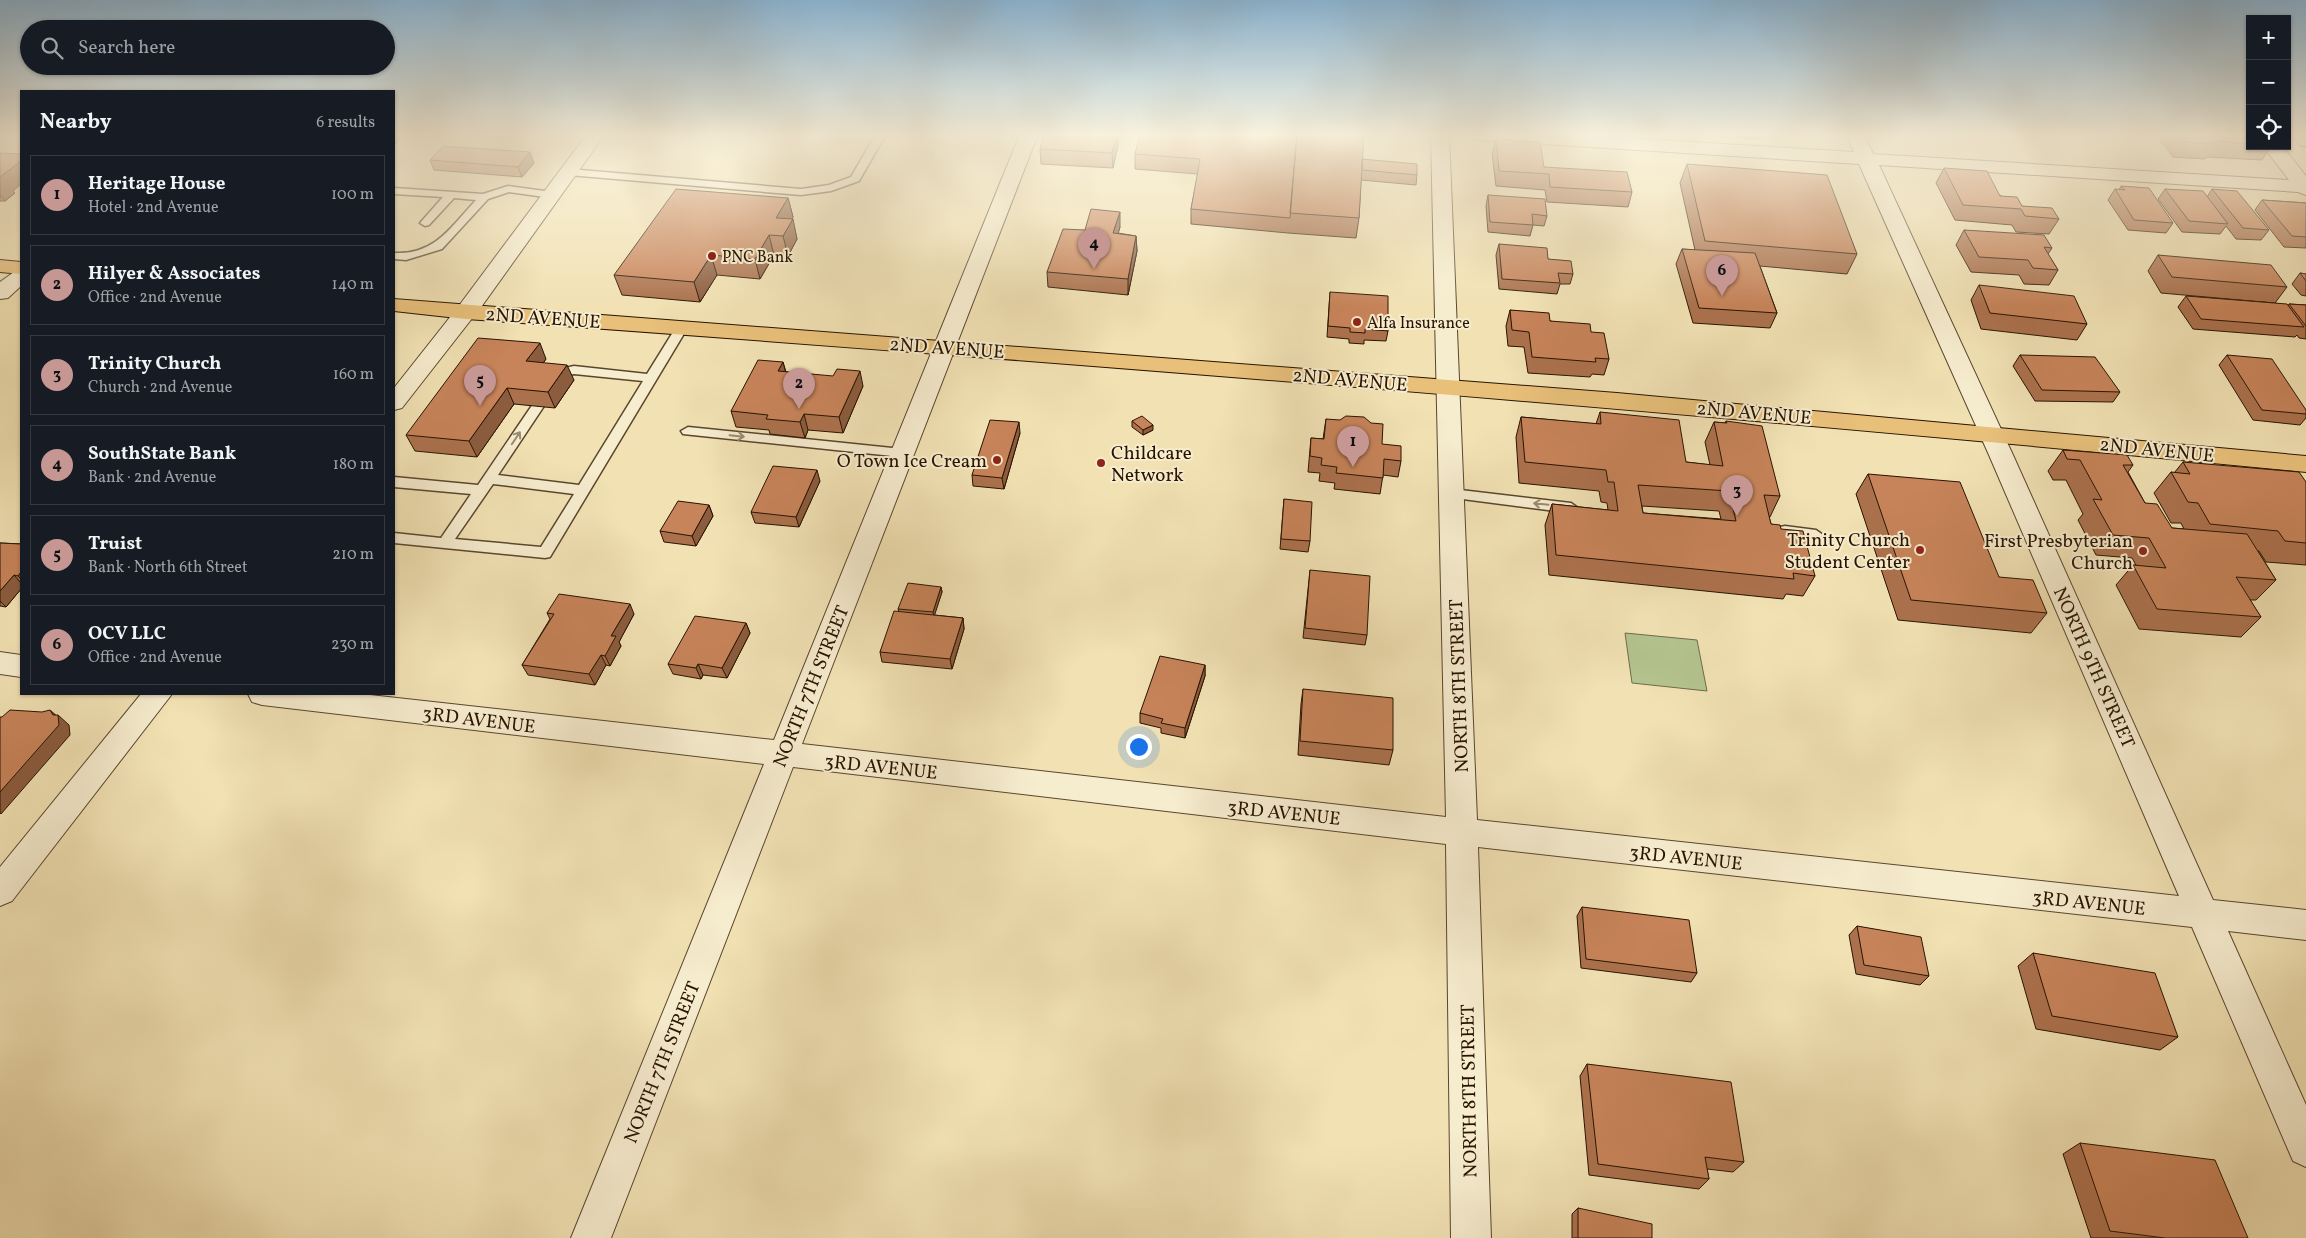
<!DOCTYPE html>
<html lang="en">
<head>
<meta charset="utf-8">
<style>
  :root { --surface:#171b24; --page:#20242c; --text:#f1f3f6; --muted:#9ea1a6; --line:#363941; --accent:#c59692 }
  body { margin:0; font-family:Vollkorn,serif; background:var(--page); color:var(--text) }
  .controls { position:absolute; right:15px; top:15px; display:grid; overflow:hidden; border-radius:0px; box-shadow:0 1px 4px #0004 }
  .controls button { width:45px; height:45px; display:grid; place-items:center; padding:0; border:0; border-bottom:1px solid var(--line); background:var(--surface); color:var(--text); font:25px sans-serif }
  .you { position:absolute; left:1138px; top:746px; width:18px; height:18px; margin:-12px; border:4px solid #fff; border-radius:50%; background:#1a73e8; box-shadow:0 0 0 8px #1a73e833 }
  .badge { display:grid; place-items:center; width:32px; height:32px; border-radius:50%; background:var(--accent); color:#111; font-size:16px; font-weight:700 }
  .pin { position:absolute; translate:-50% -41px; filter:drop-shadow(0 1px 2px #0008) }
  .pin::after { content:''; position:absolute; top:26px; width:18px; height:15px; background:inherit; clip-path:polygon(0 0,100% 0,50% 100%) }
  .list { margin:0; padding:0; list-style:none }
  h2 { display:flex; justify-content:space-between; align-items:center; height:65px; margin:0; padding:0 20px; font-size:21px }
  h2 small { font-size:16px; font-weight:400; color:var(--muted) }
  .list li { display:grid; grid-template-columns:32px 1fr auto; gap:15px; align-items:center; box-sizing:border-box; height:80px; margin:0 10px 10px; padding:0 10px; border:1px solid var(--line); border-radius:0px }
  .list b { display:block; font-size:19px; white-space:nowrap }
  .list p { margin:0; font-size:16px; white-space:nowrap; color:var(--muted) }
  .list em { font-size:16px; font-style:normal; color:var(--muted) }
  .icon { flex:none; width:28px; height:28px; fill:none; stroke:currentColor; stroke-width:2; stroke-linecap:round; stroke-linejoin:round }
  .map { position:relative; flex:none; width:2306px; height:1238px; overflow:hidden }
  .search { position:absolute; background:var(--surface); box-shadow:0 1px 4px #0004; left:20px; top:20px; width:375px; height:55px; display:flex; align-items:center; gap:12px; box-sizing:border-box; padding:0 18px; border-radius:28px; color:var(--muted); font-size:19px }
  .panel { position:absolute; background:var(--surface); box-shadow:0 1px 4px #0004; left:20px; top:90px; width:375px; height:605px; border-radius:0px }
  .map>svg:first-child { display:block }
  .green { fill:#b4c490; stroke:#6e6c48 }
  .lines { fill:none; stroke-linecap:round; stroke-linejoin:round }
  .service-casing { stroke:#5a462e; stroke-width:3 }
  .minor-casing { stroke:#5a462e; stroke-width:2 }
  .tertiary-casing { stroke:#5a462e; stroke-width:2 }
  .primary-casing { stroke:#281301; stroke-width:2 }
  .service { fill:#f6ecce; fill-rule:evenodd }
  .minor { fill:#f6ecce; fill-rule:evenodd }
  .tertiary { fill:#f6ecce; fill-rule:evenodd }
  .primary { fill:#e8c07a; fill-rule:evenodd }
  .wall { fill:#ab714d; stroke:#281301; fill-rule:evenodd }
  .shaded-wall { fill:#8b5c3e; stroke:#281301 }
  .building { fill:#c78359; stroke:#281301; fill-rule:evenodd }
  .oneway { stroke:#998a72 }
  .poi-dot { fill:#8f2418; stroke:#f6ecce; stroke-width:2 }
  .labels { text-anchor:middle; stroke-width:4; stroke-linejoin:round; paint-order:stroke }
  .far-poi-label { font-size:16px; fill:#281301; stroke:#f6ecce; text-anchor:start }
  .street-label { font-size:19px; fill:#281301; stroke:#f6ecce }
  .poi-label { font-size:19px; fill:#281301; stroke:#f6ecce; text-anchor:end }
</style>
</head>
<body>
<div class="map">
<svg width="2306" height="1238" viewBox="0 0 2306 1238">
  <rect width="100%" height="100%" fill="#f1e1b3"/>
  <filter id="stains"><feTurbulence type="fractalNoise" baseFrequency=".004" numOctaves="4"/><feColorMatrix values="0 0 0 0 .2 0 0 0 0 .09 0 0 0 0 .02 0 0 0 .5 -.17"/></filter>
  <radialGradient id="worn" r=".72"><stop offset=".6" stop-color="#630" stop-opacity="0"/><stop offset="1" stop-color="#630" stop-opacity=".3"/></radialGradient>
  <path class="green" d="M1625,633L1697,640L1707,691L1632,683Z"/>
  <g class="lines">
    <g class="service-casing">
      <path id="service" d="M876,134H886L859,181L831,191L801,195L569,175L564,172L569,169L801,189L829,185L851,177Z
        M508,186L552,192L557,195L552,198L509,192L488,199L442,249L406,260L394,259V253C435,255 451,227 476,200L454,198L429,225L425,226L420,223L443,197L394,194V188L483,194Z
        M682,323L688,327L550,557L545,558L394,543V533L441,538L471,494L394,487V477L478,485L556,370L574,366L647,374L678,324ZM574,374L643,381L579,485L498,475L564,376ZM493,484L574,494L541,547L455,539Z
        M688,427L902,449L909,453L902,457L683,434L681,431Z
        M1452,489L1571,503L1578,508L1571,513L1447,497L1445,494Z
        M1785,526L1816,530L1823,535L1816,540L1780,535L1778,531L1780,527Z"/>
    </g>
    <g class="minor-casing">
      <path id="minor" d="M1020,134H1038L802,744L1446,817L1431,134H1449L1477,820L2179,896L1989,455L1859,164L1479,140L1472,138L1470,134H1561L1854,152L1846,134H1864L1873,154L2289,180L2263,146H2282L2306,176V195L2298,192L1879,165L2013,455L2213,900L2306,910V940L2228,931L2306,1105V1167L2293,1161L2192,927L1478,847L1491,1238H1451L1446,844L793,767L611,1238H571L764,764L262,705L252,702L248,694H361L774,740Z
        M21,270V286L8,298L0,299V282L14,272Z
        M466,305L474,307L477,312L402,408L394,410V388L458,307Z
        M0,652L21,655V677L0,674Z
        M141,694H172L12,901L0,906V867Z"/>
    </g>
    <g class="tertiary-casing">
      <path id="tertiary" d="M587,134H605L474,317L466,319L458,317L455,312L458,307Z"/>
    </g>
    <g class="primary-casing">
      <path id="primary" d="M2291,134H2306V147L2299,145Z
        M0,260L21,262V274L0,272Z
        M394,299L1617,393L2306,456V472C1693,412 1080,363 466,319L394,311Z"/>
    </g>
    <use href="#service" class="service"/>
    <use href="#minor" class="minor"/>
    <use href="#tertiary" class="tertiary"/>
    <use href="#primary" class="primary"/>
  </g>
  <path class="wall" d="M1045,134H1118V145L1113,168L1041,164L1040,149Z
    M1686,134H1763L1761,139Z
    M1906,134H1939L1938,136Z
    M2155,134H2250V146H2271L2262,160L2207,157L2205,159L2173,157Z
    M1496,139L1544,167L1632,192L1628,207L1547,202L1545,190L1496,186L1492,154Z
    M0,153L13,191L15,193L5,201H0Z
    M1135,154L1362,159L1417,175L1416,185L1361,180L1359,218L1356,238L1288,233L1191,224V209L1198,174L1135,169Z
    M430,160L534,163L522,177L434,170Z
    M1687,164L1857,254L1847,274L1760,266L1777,313L1770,328L1693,323L1676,264L1682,249L1695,250L1680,183Z
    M1944,168L2022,206L2059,219L2049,234L2016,232L2012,225L1955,220L1936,183Z
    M2121,186L2173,223L2166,233L2128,230L2108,200L2115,189L2119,190Z
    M2165,189L2207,197L2212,189L2269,230L2261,240L2236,239L2226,226L2220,234L2182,232L2158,199Z
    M1488,195L1547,216L1544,226L1533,225L1530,236L1488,232L1486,206Z
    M788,198L793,217L792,219L797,239L788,256L774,255L760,279L717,275L700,302L622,295L614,275Z
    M2262,200L2306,203V248L2284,247L2255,210Z
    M1120,227L1118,233L1136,236L1137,251L1128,295L1048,287L1047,272L1085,230Z
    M1964,230L2052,248L2048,254L2058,270L2049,285L2024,284L2019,275L1971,272L1956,245Z
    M1499,244L1548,259L1573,274L1570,284H1560L1557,294L1499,289L1496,255Z
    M2158,255L2287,287L2275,303L2288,306L2289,304L2306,305V339L2299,338L2297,335L2295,337L2193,329L2178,307L2186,296L2274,303L2161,293L2148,271Z
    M2300,273L2306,274V296L2301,295L2292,284Z
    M1979,285L2087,324L2077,340L1981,329L1971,300Z
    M1330,292L1388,331L1386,341L1364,340V344L1349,343V339L1327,337Z
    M1510,310L1591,332L1609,359L1604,375L1592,374L1590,377L1528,373L1524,347L1508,346L1506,326Z
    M2020,355L2120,392L2113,402L2035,401L2013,366Z
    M2227,355L2306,410V418L2300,425L2253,420L2219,365Z
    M546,359L543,363L574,380L555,408L514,404L477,457L415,451L406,435Z
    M783,362L786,372L863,386L843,433L808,430L805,438L770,434L769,430L736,427L731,411Z
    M1600,412L1686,462L1710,465L1705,442L1714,422L1725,423L1726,421L1780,496L1770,517H1769L1771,524L1781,529L1815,576L1803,596L1786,594L1783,599L1549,575L1545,525L1552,504L1608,510L1607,503L1601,502L1599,491L1519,483L1516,437L1521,417L1596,424ZM1642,506L1719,511L1721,519L1643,513Z
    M1326,419L1382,444L1401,461L1398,477L1383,475L1380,494L1334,489L1335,483L1319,481L1320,473L1308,472L1311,438L1323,439Z
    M1132,421L1153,430L1143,435L1132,427Z
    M1020,433L1004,489L973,486L972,475Z
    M2063,450L2133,465L2128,472L2145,503L2172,528L2184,529L2181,523H2171L2154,493L2171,472L2174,473L2183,462L2306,482V565L2266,562L2259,551H2258L2276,580L2256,600H2250L2261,617L2241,637L2139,629L2116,585L2133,565H2136L2132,558L2096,555L2078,520L2083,514L2066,480H2053L2048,471Z
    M1868,474L1999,577L2047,613L2031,633L1898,620L1856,494Z
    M820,481L799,527L755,523L751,512Z
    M1284,499L1310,541L1308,552L1280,549Z
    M709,505L713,516L696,546L664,542L660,531Z
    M0,543L21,544V589L6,607L0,606Z
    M1310,570L1367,635L1365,645L1303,638Z
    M941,587L942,592L934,615L963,618L964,629L952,669L882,662L880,652L899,612L898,609Z
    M547,613L634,614L619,642L621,646L610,666L606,665L595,685L528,675L522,665L550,619Z
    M746,623L750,633L727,678L703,675L701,679L673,674L668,664Z
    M1205,665V676L1185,738L1161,733V728L1140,723V713Z
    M1303,689L1393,750L1389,765L1298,755L1301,704Z
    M1582,907L1697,973L1691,982L1581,968L1577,916Z
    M1857,926L1929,976L1920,985L1856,974L1849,935Z
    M2033,953L2178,1037L2160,1050L2036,1029L2018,966Z
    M1587,1064L1744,1162L1733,1172L1707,1169L1709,1179L1699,1189L1589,1175L1580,1076Z
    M2080,1143L2248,1238H2091L2063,1154Z
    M1578,1208L1652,1238H1572V1214Z"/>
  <path class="shaded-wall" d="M394,134H405L394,145Z
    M1117,134H1118V145L1113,168L1112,153Z
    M530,152L534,163L522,177L518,167Z
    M21,161V184L13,191L15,193L5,201L0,195V177Z
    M788,198L793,217L782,236L776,218Z
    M1120,212V227L1114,248L1113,233Z
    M793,219L797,239L788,256L783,236Z
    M769,235L774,255L760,279L755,259Z
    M1136,236L1137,251L1128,295V279Z
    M711,255L717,275L700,302L694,282Z
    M540,343L546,359L533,377L526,361Z
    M783,362L787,378L778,371Z
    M567,365L574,380L555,408L548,392Z
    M860,371L863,386L843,433L839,417Z
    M507,388L514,404L477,457L469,441Z
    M804,414L808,430L805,438L800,422Z
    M1019,422L1020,433L1004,489L1002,478Z
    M1153,425V430L1143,435V430Z
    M817,470L820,481L799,527L796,517Z
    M709,505L713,516L696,546L692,536Z
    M21,572V579L18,576Z
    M14,575L21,583V589L6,607L0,601V591Z
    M941,587L942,592L934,617L933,612Z
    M630,604L634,614L619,642L621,646L610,666L605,656L611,636Z
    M963,618L964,629L952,669L950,659Z
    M746,623L750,633L727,678L722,668Z
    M601,655L606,665L595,685L589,674Z
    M698,664L703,675L701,679L696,668Z
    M1205,665V676L1185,738V728Z
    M50,710L58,717V715L69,725L70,735L1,814L0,813V792L53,715Z"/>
  <path class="building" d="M1045,134H1117L1112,153L1040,149Z
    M1140,134H1297L1290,218L1191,209L1200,159L1135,154Z
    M1297,134H1364L1359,218L1290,213Z
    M2176,134H2250V144L2213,141L2215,144L2182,142Z
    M1496,139L1540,142L1544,167L1627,172L1632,192L1550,187L1549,174L1499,171Z
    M443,146L530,152L518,167L430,160Z
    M0,153L21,154V161L0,177Z
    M1362,159L1417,164V175L1362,170Z
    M1687,164L1827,175L1857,254L1705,241Z
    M1944,168L1987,171L2000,196L2017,197L2022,206L2052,208L2059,219L2025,216L2021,209L1963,205Z
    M2121,186L2149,188L2173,223L2134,220L2115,189L2125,190Z
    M676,189L788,198L776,218L793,219L783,236L769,235L755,259L711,255L694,282L614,275Z
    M2165,189L2203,191L2228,224L2189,221Z
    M2212,189L2237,191L2269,230L2243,228Z
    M1488,195L1545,199L1547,216L1532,214L1533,225L1490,222Z
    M2262,200L2306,203V237L2292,236Z
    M1091,209L1120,212L1113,233L1136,236L1128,279L1047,272L1063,229L1085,230Z
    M1964,230L2044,235L2052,248L2044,247L2058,270L2033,268L2028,260L1979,257Z
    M1499,244L1547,248L1548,259L1571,261L1573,274L1558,273L1560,283L1502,279Z
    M1682,249L1755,253L1777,313L1699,308Z
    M2158,255L2271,265L2287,287L2172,277Z
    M2300,273L2306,274V281Z
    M1979,285L2074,296L2087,324L1990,313Z
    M1330,292L1388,296V331L1365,329V333L1350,332V328L1328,326Z
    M2186,296L2287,304L2304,327L2201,319Z
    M2289,304L2306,305V326Z
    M1510,310L1549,313L1550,321L1590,324L1591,332L1604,333L1609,359L1595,358L1596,362L1532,357L1529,332L1512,330Z
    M478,338L540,343L526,361L567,365L548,392L507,388L469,441L406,435Z
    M2020,355L2095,357L2120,392L2042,390Z
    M2227,355L2272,359L2306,410V414L2262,410Z
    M758,360L783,362L778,371L833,376L837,369L860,371L839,417L804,414L800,422L766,419L768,415L731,411Z
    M1600,412L1679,420L1686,462L1723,466L1714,422L1727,423L1726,421L1762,426L1780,496L1764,495L1771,524L1780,525L1781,529L1803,531L1815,576L1793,573L1794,579L1556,555L1552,504L1618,511L1614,482H1608L1606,470L1525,462L1521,417L1601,424ZM1638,485L1729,491L1736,521L1643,513Z
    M1142,416L1153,425L1143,430L1132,421Z
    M1346,416L1364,417L1371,423L1383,424L1382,444L1401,446V461L1384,459L1383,478L1336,473L1337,467L1321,465L1322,458L1310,456L1311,438L1324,439L1326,419L1340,420Z
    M990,420L1019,422L1002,478L972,475Z
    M2063,450L2127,455L2133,465H2123L2145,503L2157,504L2172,528L2247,534L2276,580L2236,577L2261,617L2157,609L2133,565L2166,568L2149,538L2113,535L2093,499L2102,500L2080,460L2067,459Z
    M2183,462L2299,472L2306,482V543L2285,541L2278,531L2210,524L2198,503L2188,502L2171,472L2190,474Z
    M773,466L817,470L796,517L751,512Z
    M1868,474L1960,482L1999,577L2033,580L2047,613L1911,600Z
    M1284,499L1312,502L1310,541L1281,539Z
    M678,501L709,505L692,536L660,531Z
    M0,543L21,544V572L18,576L14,575L0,591Z
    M1310,570L1370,576L1367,635L1305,628Z
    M908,583L941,587L933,612L898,609Z
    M559,594L630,604L611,636H616L605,656L601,655L589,674L522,665L554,614L547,613Z
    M894,611L963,618L950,659L880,652Z
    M695,616L746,623L722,668L698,664L696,668L668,664Z
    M1160,656L1205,665L1185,728L1161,723L1163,719L1140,713Z
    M1303,689L1393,698V750L1300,741Z
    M10,710L42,712L50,710L53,715H58L59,725L0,792V717H2Z
    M1582,907L1689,920L1697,973L1586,959Z
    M1857,926L1921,937L1929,976L1864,965Z
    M2033,953L2155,973L2178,1037L2052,1016Z
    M1587,1064L1731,1082L1744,1162L1705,1157L1709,1179L1598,1164Z
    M2080,1143L2215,1160L2248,1238H2165L2110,1231Z
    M1578,1208L1652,1224V1238H1578Z"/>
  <defs><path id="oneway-shaft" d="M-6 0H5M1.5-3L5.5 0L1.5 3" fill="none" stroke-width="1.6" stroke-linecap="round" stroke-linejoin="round" transform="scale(1.25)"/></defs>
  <g class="oneway">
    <use href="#oneway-shaft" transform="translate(737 436) rotate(6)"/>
    <use href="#oneway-shaft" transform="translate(516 438) rotate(-56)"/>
    <use href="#oneway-shaft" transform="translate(1541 504) rotate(-174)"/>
  </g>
  <linearGradient id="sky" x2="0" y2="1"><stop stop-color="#8bb6d5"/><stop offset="0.44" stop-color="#f9f2dd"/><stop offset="1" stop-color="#f9f2dd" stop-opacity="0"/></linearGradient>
  <rect width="2306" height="307" fill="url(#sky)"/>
  <g class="poi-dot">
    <circle cx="712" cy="256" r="5"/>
    <circle cx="1357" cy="322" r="5"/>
    <circle cx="997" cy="460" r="5"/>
    <circle cx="1101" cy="463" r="5"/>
    <circle cx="1920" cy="550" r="5"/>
    <circle cx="2143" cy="551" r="5"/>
  </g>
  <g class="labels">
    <g class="far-poi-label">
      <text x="722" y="262">PNC Bank</text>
      <text x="1367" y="328">Alfa Insurance</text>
    </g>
    <g class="street-label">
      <text transform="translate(543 317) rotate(4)" y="7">2ND AVENUE</text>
      <text transform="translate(947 347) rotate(4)" y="7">2ND AVENUE</text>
      <text transform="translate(1350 379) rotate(5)" y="7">2ND AVENUE</text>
      <text transform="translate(1754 412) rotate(5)" y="7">2ND AVENUE</text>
      <text transform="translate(2157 449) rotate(6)" y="7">2ND AVENUE</text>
      <text transform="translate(2095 667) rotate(66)" y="7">NORTH 9TH STREET</text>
      <text transform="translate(810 686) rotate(-68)" y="7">NORTH 7TH STREET</text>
      <text transform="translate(1458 686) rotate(-92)" y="7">NORTH 8TH STREET</text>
      <text transform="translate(479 719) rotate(7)" y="7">3RD AVENUE</text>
      <text transform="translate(881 766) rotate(6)" y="7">3RD AVENUE</text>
      <text transform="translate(1284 812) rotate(6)" y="7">3RD AVENUE</text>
      <text transform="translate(1686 857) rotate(6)" y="7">3RD AVENUE</text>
      <text transform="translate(2089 902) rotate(6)" y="7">3RD AVENUE</text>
      <text transform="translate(661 1062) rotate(-68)" y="7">NORTH 7TH STREET</text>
      <text transform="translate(1468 1091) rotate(-91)" y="7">NORTH 8TH STREET</text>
    </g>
    <g class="poi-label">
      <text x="1111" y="459" text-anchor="start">Childcare<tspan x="1111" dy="22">Network</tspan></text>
      <text x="987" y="467">O Town Ice Cream</text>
      <text x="1910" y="546">Trinity Church<tspan x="1910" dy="22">Student Center</tspan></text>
      <text x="2133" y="547">First Presbyterian<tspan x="2133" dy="22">Church</tspan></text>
    </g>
  </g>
  <rect width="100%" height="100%" filter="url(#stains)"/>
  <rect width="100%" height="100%" fill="url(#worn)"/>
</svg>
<div class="controls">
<button>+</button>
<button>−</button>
<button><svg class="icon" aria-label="locate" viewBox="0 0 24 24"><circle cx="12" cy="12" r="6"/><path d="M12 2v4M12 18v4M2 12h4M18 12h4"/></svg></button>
</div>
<div class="you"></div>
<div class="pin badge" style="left:1353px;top:467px">1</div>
<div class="pin badge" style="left:799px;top:409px">2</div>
<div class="pin badge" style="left:1737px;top:516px">3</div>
<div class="pin badge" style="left:1094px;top:269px">4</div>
<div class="pin badge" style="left:480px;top:406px">5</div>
<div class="pin badge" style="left:1722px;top:296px">6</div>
<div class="search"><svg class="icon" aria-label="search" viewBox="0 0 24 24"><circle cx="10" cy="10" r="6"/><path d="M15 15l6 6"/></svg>Search here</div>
<section class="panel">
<h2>Nearby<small>6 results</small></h2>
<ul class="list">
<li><span class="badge">1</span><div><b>Heritage House</b><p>Hotel · 2nd Avenue</p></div><em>100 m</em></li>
<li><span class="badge">2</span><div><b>Hilyer &amp; Associates</b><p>Office · 2nd Avenue</p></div><em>140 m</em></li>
<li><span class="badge">3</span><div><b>Trinity Church</b><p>Church · 2nd Avenue</p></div><em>160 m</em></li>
<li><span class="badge">4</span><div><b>SouthState Bank</b><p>Bank · 2nd Avenue</p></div><em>180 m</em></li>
<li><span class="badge">5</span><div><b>Truist</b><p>Bank · North 6th Street</p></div><em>210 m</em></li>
<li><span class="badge">6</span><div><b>OCV LLC</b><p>Office · 2nd Avenue</p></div><em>230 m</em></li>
</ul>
</section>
</div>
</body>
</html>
